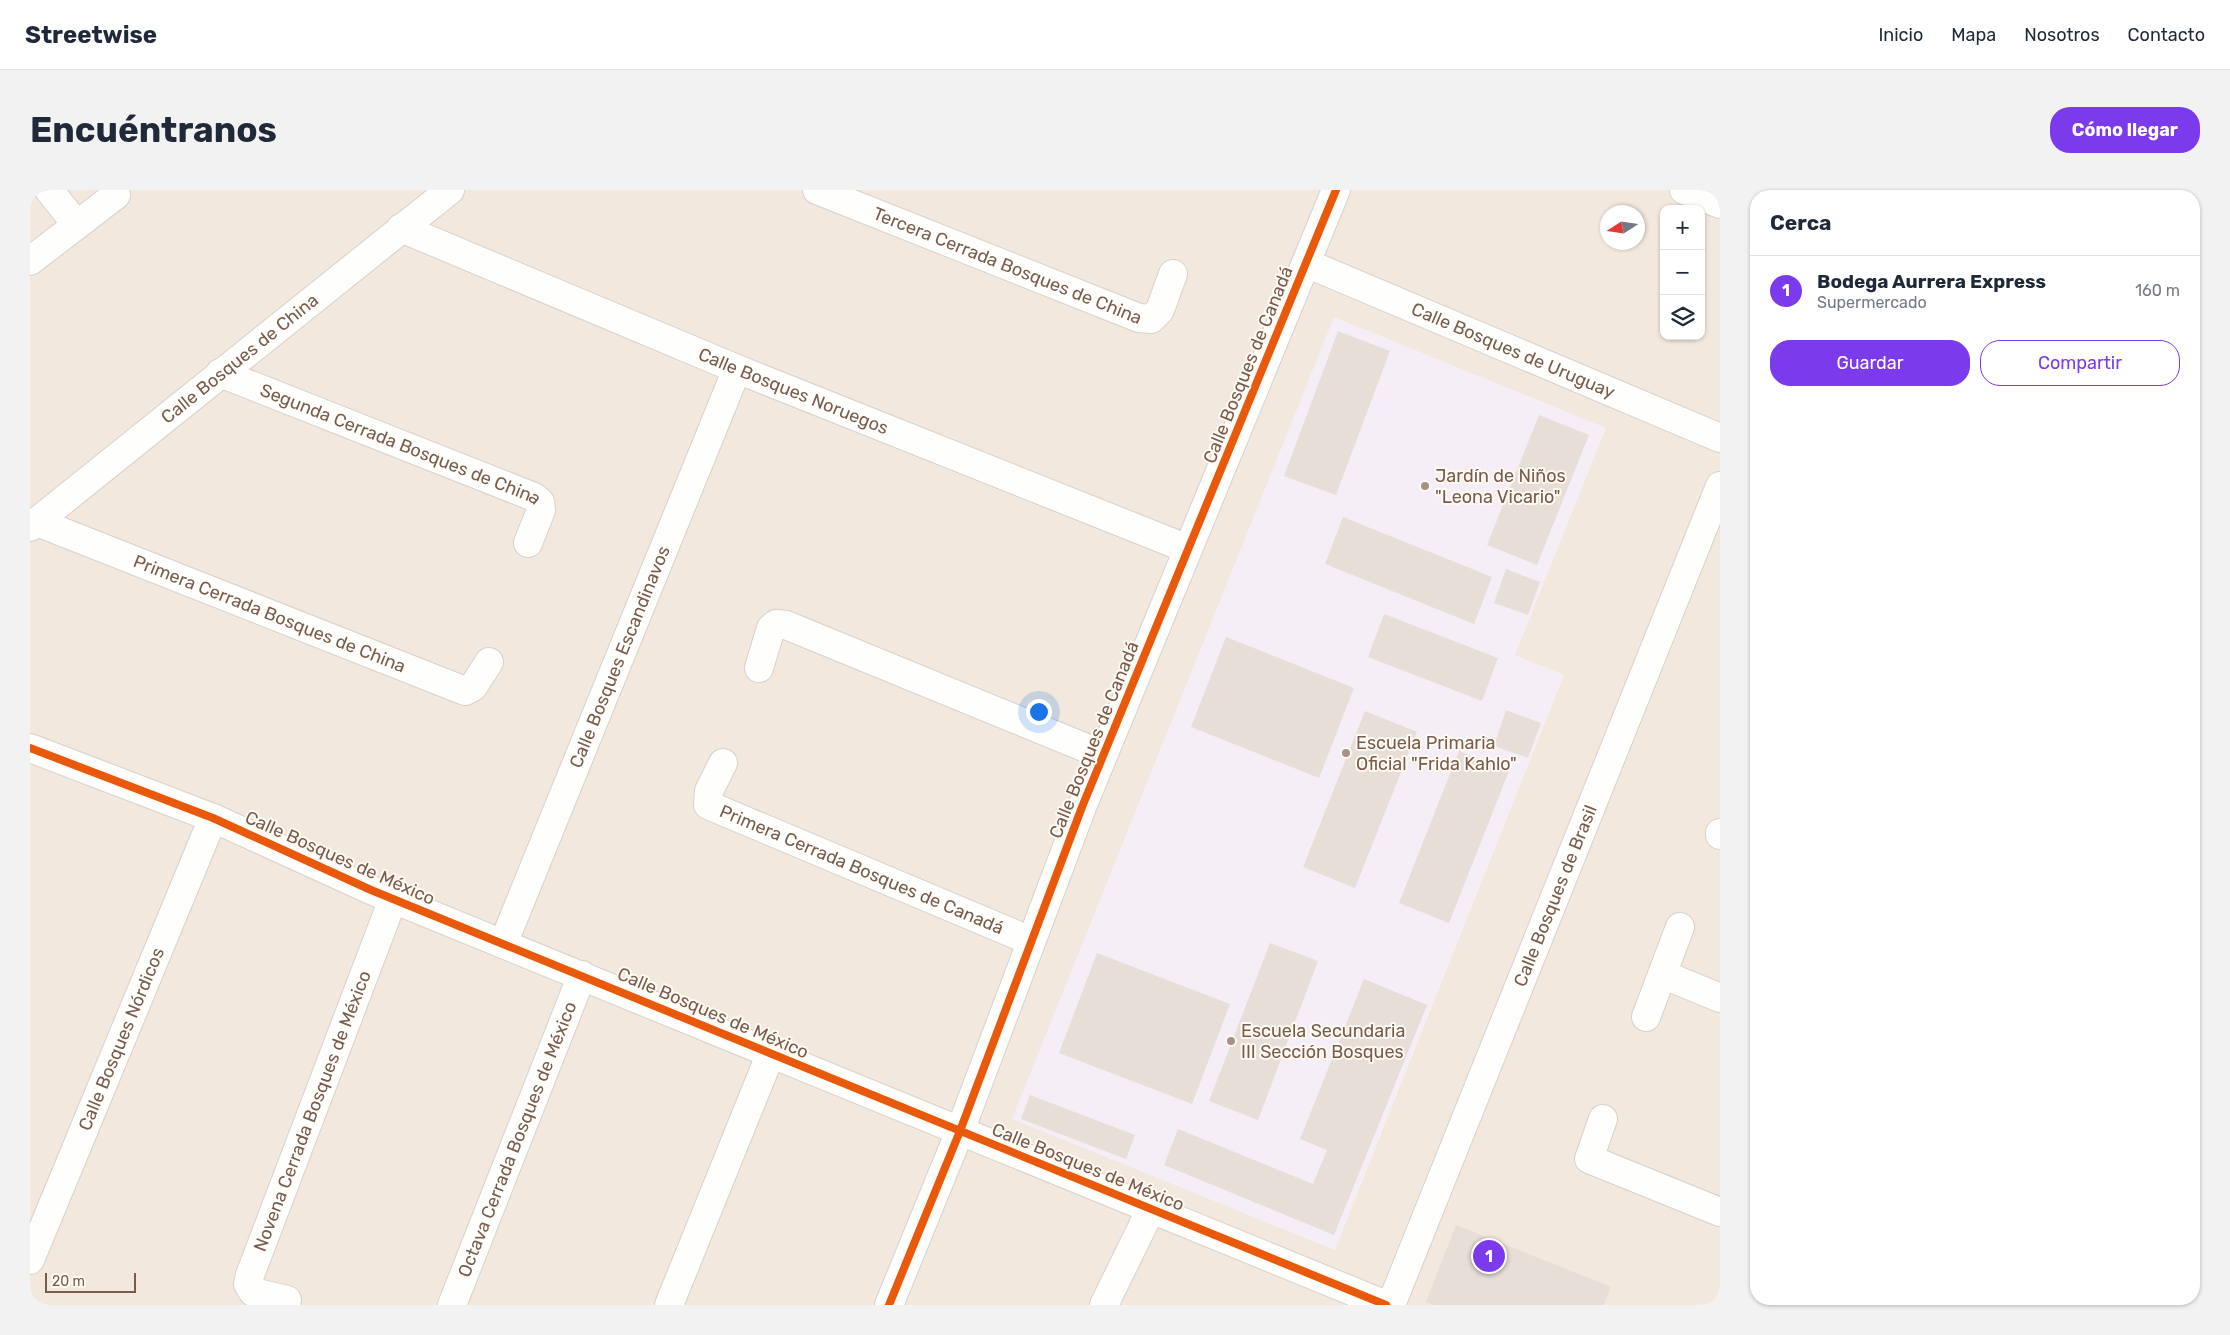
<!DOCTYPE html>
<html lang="es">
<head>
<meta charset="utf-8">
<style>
  :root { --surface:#fff; --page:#f2f2f3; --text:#1f2937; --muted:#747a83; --line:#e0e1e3; --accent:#7c3aed }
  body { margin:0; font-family:Rubik,sans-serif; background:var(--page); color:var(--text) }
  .controls { position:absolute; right:15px; top:15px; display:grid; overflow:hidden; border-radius:10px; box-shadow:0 1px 4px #0004 }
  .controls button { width:45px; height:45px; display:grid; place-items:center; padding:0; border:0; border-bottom:1px solid var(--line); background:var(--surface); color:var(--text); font:25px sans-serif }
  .compass { position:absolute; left:1570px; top:15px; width:45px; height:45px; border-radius:50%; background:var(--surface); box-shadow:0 1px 4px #0004; rotate:258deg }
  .scale { position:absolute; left:15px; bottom:12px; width:91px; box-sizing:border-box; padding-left:5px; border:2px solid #7a5c4d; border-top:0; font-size:14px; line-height:18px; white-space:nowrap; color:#7a5c4d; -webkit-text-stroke:4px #fffaf3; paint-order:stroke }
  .you { position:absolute; left:1008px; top:521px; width:18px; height:18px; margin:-12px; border:4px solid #fff; border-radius:50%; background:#1a73e8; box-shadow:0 0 0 8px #1a73e833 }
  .badge { display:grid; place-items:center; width:32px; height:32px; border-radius:50%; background:var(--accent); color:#fff; font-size:16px; font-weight:700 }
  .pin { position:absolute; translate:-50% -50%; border:2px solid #fff; box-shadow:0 1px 5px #0006 }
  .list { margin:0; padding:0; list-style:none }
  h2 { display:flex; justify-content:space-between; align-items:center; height:65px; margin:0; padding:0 20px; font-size:21px }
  h2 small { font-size:16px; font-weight:400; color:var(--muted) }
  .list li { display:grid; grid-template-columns:32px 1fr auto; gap:15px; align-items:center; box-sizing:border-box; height:70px; padding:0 20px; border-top:1px solid var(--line) }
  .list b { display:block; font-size:19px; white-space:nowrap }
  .list p { margin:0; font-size:16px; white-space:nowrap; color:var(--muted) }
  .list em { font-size:16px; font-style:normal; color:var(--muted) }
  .actions { display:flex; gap:10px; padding:15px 20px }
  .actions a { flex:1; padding:11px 0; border:1px solid var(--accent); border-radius:20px; text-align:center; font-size:18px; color:var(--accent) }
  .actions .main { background:var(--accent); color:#fff }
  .icon { flex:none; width:28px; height:28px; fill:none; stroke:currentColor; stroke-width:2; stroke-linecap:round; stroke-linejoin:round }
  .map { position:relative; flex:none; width:1690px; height:1115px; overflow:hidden; border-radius:20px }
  header { display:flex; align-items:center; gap:30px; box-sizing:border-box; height:70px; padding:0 25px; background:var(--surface); border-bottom:1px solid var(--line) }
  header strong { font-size:24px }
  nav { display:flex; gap:28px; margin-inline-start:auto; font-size:18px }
  .intro { display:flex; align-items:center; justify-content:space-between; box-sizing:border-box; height:120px; padding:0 30px }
  h1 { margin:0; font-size:35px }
  .button { padding:12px 22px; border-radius:20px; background:var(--accent); color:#fff; font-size:18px; font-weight:700 }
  main { display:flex; gap:30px; padding:0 30px }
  aside { flex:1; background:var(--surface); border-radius:20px; box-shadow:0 1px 4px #0004 }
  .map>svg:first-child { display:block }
  .residential { fill:#f2e8de; fill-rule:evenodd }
  .education { fill:#f6eef6 }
  .building { fill:#e6ded7 }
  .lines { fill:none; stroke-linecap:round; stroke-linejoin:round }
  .minor-casing { stroke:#d7d1cb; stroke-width:30 }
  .minor { stroke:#fefefd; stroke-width:28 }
  .cycleway-casing { stroke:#fffaf3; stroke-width:11 }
  .cycleway { stroke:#e8590c; stroke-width:8 }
  .poi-dot { fill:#a69286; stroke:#fffaf3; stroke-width:2 }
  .labels { text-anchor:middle; stroke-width:4; stroke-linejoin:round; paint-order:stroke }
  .street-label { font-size:18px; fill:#7a5c4d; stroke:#fffaf3 }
  .poi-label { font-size:18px; fill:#7a5c4d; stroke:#fffaf3; text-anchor:start }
</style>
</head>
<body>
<header>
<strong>Streetwise</strong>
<nav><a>Inicio</a><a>Mapa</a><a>Nosotros</a><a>Contacto</a></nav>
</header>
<div class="intro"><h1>Encuéntranos</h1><a class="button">Cómo llegar</a></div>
<main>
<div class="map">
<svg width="1690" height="1115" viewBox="0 0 1690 1115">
  <rect width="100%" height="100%" fill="#f9f5f0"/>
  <path class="residential" d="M0,0H1690V1115H0ZM1634,19H1671V146H1634ZM1578,22H1608V52H1578Z"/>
  <path class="education" d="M1304,127L1576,238L1485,465L1534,485L1305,1060L982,929Z"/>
  <path class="building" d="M1308,141L1360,161L1306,305L1254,286Z
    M1509,225L1559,245L1507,375L1457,355Z
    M1313,327L1462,387L1444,434L1295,374Z
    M1476,379L1510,392L1498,425L1464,413Z
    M1354,424L1468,468L1452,511L1338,467Z
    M1196,447L1324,498L1289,588L1161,537Z
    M1476,520L1511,533L1498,568L1464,556Z
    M1335,521L1387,542L1325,698L1273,677Z
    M1429,561L1479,581L1419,733L1369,713Z
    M1240,753L1288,771L1228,930L1179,911Z
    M1067,763L1200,814L1162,914L1029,863Z
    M1334,789L1397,815L1304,1045L1134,975L1148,939L1283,994L1297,960L1270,949Z
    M1000,905L1105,945L1096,969L991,929Z
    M1426,1035L1581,1097L1574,1115H1404L1396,1112Z"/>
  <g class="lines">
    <g class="minor-casing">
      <g id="minor">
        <path d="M19,0L47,35"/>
        <path id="s1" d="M787,0L1109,128L1121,129L1130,120L1143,84"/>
        <path d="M1654,0L1690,14"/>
        <path id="s2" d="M371,38L707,179L1158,359"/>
        <path d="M0,71L86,5"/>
        <path id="s3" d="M1276,73L1690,248"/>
        <path id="s4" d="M190,183L504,307L510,312L511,320L498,353"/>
        <path id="s5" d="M7,332L435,501L443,497L459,472"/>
        <path id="s6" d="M0,337L420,0"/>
        <path d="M729,478L741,438L746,434L756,435L1073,565"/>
        <path d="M0,558L183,628L341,700L1356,1115"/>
        <path id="s7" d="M693,573L679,601L678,615L1001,751"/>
        <path d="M1690,645V643"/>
        <path id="s8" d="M473,754L707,179"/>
        <path d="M1632,784L1690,808"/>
        <path d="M1616,827L1650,737"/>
        <path d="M1573,929L1559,969L1690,1022"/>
        <path id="s9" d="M0,1070L183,628"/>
        <path id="s10" d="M257,1110L223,1102L218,1094L220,1085L363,709"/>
        <path id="s11" d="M422,1115L552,785"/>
        <path d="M639,1115L741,863"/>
        <path d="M859,1115L930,941L1052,617L1306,0"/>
        <path d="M1074,1115L1121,1019"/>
        <path id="s12" d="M1361,1115L1690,296"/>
      </g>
    </g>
    <use href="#minor" class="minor"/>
    <g class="cycleway-casing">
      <path id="cycleway" d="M0,558L183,628L341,700L1356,1115
        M859,1115L930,941L1052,617L1306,0"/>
    </g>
    <use href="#cycleway" class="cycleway"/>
  </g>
  <g class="poi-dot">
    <circle cx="1395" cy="296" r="5"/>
    <circle cx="1316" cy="563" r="5"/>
    <circle cx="1201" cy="851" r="5"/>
  </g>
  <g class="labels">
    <g class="street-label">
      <text dy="6" stroke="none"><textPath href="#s1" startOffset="205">Tercera Cerrada Bosques de China</textPath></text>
      <text dy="6" stroke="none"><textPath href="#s3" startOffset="225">Calle Bosques de Uruguay</textPath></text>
      <text dy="6" stroke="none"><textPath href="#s6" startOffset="269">Calle Bosques de China</textPath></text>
      <text transform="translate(1218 175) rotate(-68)" y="6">Calle Bosques de Canadá</text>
      <text dy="6" stroke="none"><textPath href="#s2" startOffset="425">Calle Bosques Noruegos</textPath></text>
      <text dy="6" stroke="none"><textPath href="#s4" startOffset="194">Segunda Cerrada Bosques de China</textPath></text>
      <text dy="6" stroke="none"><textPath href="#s5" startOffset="250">Primera Cerrada Bosques de China</textPath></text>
      <text dy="6" stroke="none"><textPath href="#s8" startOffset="310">Calle Bosques Escandinavos</textPath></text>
      <text transform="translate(1064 550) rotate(-68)" y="6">Calle Bosques de Canadá</text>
      <text transform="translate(310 668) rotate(24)" y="6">Calle Bosques de México</text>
      <text dy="6" stroke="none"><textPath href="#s7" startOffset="212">Primera Cerrada Bosques de Canadá</textPath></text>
      <text dy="6" stroke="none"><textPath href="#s12" startOffset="441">Calle Bosques de Brasil</textPath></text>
      <text transform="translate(683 823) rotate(23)" y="6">Calle Bosques de México</text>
      <text dy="6" stroke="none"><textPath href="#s9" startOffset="239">Calle Bosques Nórdicos</textPath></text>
      <text dy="6" stroke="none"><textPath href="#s10" startOffset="229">Novena Cerrada Bosques de México</textPath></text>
      <text dy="6" stroke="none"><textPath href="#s11" startOffset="178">Octava Cerrada Bosques de México</textPath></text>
      <text transform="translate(1058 977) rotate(22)" y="6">Calle Bosques de México</text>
    </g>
    <g class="poi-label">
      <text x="1405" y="292">Jardín de Niños<tspan x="1405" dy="21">"Leona Vicario"</tspan></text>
      <text x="1326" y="559">Escuela Primaria<tspan x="1326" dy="21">Oficial "Frida Kahlo"</tspan></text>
      <text x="1211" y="847">Escuela Secundaria<tspan x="1211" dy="21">III Sección Bosques</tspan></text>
    </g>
  </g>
</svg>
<div class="controls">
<button>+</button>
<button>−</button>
<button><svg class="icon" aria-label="layers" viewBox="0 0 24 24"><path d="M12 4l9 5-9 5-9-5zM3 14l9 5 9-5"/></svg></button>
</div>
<svg class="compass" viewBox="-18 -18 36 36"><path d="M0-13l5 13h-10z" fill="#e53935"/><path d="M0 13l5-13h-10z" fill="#747a83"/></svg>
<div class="scale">20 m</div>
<div class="you"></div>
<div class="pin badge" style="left:1459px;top:1066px">1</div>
</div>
<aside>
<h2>Cerca<small></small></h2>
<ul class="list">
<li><span class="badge">1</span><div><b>Bodega Aurrera Express</b><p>Supermercado</p></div><em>160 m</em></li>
</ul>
<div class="actions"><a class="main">Guardar</a><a>Compartir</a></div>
</aside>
</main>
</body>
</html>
